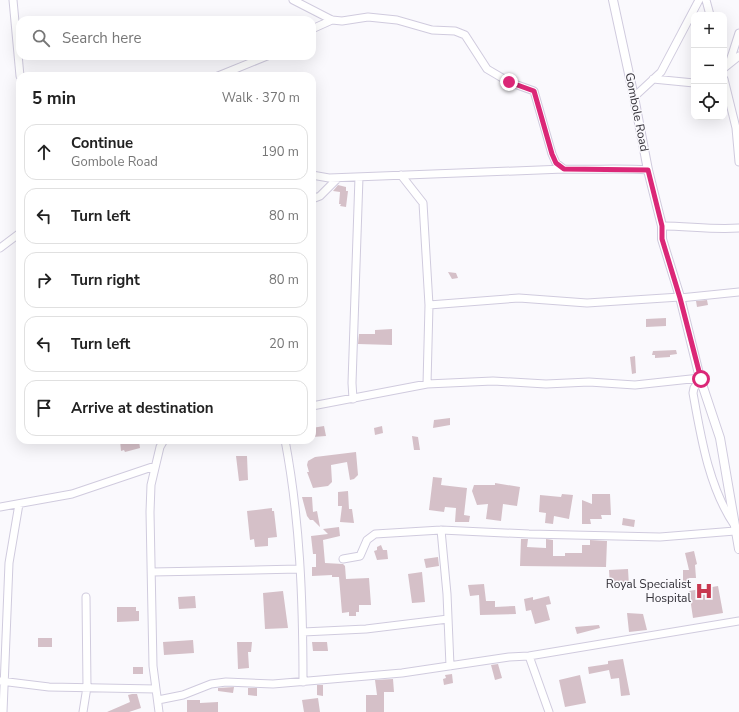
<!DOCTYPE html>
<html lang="en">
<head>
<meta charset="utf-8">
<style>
  :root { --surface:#fff; --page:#f2f2f2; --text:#222; --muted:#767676; --line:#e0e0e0 }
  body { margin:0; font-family:"Nunito Sans",sans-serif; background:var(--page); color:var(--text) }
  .controls { position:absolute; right:12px; top:12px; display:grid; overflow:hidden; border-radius:8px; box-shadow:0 4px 16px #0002 }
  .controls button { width:36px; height:36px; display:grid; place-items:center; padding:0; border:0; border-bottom:1px solid var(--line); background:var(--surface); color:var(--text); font:20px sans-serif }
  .stop { position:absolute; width:12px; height:12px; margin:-9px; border:3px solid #db2777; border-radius:50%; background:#fff }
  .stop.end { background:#db2777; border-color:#fff; box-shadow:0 1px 4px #0008 }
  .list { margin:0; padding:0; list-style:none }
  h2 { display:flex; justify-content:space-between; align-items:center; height:52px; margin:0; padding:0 16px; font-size:17px }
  h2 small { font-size:13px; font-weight:400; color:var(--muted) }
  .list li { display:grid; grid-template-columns:26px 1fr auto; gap:12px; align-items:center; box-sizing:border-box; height:56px; margin:0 8px 8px; padding:0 8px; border:1px solid var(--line); border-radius:12px }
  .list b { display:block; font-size:15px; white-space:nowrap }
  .list p { margin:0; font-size:13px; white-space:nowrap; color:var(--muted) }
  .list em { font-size:13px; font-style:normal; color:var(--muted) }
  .icon { flex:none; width:22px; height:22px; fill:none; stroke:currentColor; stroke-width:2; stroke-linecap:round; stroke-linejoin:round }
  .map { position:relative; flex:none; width:739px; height:712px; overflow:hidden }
  .search { position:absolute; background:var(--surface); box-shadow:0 4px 16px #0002; left:16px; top:16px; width:300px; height:44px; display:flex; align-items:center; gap:10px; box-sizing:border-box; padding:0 14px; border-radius:12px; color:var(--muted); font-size:15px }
  .panel { position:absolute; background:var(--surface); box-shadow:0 4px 16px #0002; left:16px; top:72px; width:300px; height:372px; border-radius:12px }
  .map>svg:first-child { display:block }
  .building { fill:#d5c0c8 }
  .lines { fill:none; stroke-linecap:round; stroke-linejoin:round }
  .minor-casing { stroke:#d0cbde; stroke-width:9 }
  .tertiary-casing { stroke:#d0cbde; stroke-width:10 }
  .minor { stroke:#fff; stroke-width:7 }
  .tertiary { stroke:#fff; stroke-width:8 }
  .route { stroke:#db2777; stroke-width:5 }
  .labels { text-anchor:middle; stroke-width:3; stroke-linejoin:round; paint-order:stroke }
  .street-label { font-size:12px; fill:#333138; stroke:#faf9fd }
  .poi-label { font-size:12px; fill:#333138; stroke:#faf9fd; text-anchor:end }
</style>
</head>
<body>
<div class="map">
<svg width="739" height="712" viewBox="0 0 739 712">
  <rect width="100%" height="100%" fill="#faf9fd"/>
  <path class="building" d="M338,185L346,187V191H348L346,207L340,206L341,204H339L340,192L333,191Z
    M448,272L456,273L458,278L452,279Z
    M707,300L708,305L697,307L696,301Z
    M666,318V326L646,327V319Z
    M392,329V345L358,344L359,334H375V330Z
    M676,350L677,354L670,355V357L655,358V355H652L653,351Z
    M635,356L636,373L632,374L630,357Z
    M450,418V425L433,428L434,420Z
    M324,426L326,436L312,437V428Z
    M382,426L383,433L375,435L374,428Z
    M412,436L418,437L420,450H414Z
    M120,440L139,441L140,448L125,452L124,450L121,451Z
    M356,452L358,475L354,479L350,480L347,462L331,465L332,482L328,486L313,488L307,472H309L307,465L308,461L315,457Z
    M236,456H247L248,480L239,481Z
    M433,477L442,478L441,485L467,488L464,515L470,516L469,522H455L456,508L445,507L444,512L429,510Z
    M495,483L520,487L517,506L503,504L501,521L486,519L488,504L477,505L472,491L474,485H495Z
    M348,491L349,509H352L354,523L340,522L342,506H338V492Z
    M562,494L573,495L569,519L554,516L553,524L545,523L546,513L539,512L540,495L561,497Z
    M592,494H610L611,515H601L602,519H590L591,524H582V500L592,504Z
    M302,497H312L313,512L317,511L320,527L313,520H310L307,516Z
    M272,508V511H274L277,537L268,538V546L255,547L254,539L250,540L247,511Z
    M623,518L635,520L634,527L622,525Z
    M339,527L340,536L323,540L325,563L343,564L345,566L346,579L369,578L371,605H359V612H356V616H349V612L342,613L339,577H332V575L312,576V567H316V554H313L311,536L328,534L323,529Z
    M521,539H528L527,547L546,548V539L553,540V556H565V553H582V545H590V540L607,541L606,567L520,566Z
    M381,545L383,550H387L388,559L377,560L374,551L377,550V547Z
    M694,551L697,564L695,565L696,578H689L690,584L683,585V570H689L685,553Z
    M438,557L439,566L426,568L424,559Z
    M628,569L629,586H610L609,570Z
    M422,572L425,602L412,603L408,574Z
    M484,584L486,601H495V607L515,606L516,614L480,615L479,595L470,596L468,585Z
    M718,586L723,613L693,618L689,591Z
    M283,591L288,628L265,629L263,593Z
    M195,596L196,608L179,609L178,597Z
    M549,596L551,604L546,605L550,620L535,624L531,610L526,611L524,599L533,597V600Z
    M117,607H136V611H139V621L117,622Z
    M627,613L643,614L647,630L629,632Z
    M599,625L600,628L577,634L575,627Z
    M38,638H52V647H38Z
    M193,640L194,653L164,655L163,642Z
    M237,642H252L251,652H248L249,668L238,669Z
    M312,642H327L328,651H313Z
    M623,659L630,695L621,696L619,678L611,679L609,670L589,674L588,667L608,664V661Z
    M498,664L502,678L495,680L491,665Z
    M133,667H143V674H133Z
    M452,674L453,683L444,685L443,679L446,678L445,675Z
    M580,675L586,703L565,707L559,680Z
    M393,679L394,692H384V712H366V695H377L375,680Z
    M317,685H323V696L317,695Z
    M234,687L233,693L218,691V688Z
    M248,688H257V696L248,695Z
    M132,694H137L141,708L129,712H107L130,702L128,695Z
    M318,698L320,712H304L302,700Z
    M187,700H200V703L218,702V712H187Z"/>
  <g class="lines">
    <g class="minor-casing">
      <path id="minor" d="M13,0L20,76
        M293,0L332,20L342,21L368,17L397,20L432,30L455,31L465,35L487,69L509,82L534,91L552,154L556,163L564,169
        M706,0L710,15
        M312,29L332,20
        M729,64L739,33
        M724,68L739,56
        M218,76L267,56
        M653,79L694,83
        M724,79L736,128L739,162
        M634,97L661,72L699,0
        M312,175L329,178L564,169C592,170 620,168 648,170
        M401,175L423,203L429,305L427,384
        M312,199L320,196L338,178
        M662,226C688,226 713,230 739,228
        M0,248L20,233
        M680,298L739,292
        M429,305L519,298L587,303L680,297
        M701,379L694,388L693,393C701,438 709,488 735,526
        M353,399L352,383L359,177
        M312,406L427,384L493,381L546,384L589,382L635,385L700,378
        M285,440C300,519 303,601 303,682
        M0,507L72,494L155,466
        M441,530L447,594L450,666
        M343,559L360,556L367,540L375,534L441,530L529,534L660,537L735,531
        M152,572L299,569
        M303,632L366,629L448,619
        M529,656L549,712
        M0,681L49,687L156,689
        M158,700L183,695L211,684L226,682L273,684L402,673L509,657L529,656L739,621
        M3,712L9,563L19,504
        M83,712L87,687L86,597
        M159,712L153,666L150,512L151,485L160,447L164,440"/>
    </g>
    <g class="tertiary-casing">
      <path id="tertiary" d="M613,0L634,97L648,170L662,226V239L680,297L700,378L720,438L739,549"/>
    </g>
    <use href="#minor" class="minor"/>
    <use href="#tertiary" class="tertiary"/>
  </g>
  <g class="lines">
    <path class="route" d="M509,82L534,91L552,154L556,163L564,169L648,170L662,226V239L680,298L701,379"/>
  </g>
  <defs>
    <g id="hospital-bare" transform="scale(1.38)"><path d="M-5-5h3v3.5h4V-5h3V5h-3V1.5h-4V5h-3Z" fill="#c83850" stroke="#faf9fd" stroke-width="2.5" paint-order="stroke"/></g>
  </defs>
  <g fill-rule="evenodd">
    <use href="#hospital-bare" x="704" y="591"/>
  </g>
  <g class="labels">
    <g class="street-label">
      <text transform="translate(637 112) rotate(79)" y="4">Gombole Road</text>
    </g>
    <g class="poi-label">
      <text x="691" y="588">Royal Specialist<tspan x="691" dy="14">Hospital</tspan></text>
    </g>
  </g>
</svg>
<div class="controls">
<button>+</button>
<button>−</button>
<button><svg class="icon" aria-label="locate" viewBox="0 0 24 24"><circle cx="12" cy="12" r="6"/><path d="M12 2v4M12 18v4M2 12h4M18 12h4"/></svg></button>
</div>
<div class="stop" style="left:701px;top:379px"></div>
<div class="stop end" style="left:509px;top:82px"></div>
<div class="search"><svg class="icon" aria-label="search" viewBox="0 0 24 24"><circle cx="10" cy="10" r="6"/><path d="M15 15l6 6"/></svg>Search here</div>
<section class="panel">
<h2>5 min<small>Walk · 370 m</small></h2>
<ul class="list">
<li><svg class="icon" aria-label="ahead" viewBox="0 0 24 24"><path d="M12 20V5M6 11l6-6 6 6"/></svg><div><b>Continue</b><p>Gombole Road</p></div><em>190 m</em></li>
<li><svg class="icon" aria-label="left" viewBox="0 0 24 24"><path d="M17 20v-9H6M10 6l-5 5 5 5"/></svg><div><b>Turn left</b></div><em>80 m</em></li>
<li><svg class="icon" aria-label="right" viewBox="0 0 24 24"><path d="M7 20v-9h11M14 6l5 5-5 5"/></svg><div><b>Turn right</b></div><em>80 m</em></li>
<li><svg class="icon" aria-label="left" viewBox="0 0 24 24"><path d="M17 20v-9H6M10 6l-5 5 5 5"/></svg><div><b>Turn left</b></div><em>20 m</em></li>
<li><svg class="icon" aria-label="arrive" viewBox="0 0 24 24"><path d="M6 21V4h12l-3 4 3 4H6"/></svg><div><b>Arrive at destination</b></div></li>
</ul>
</section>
</div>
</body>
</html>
